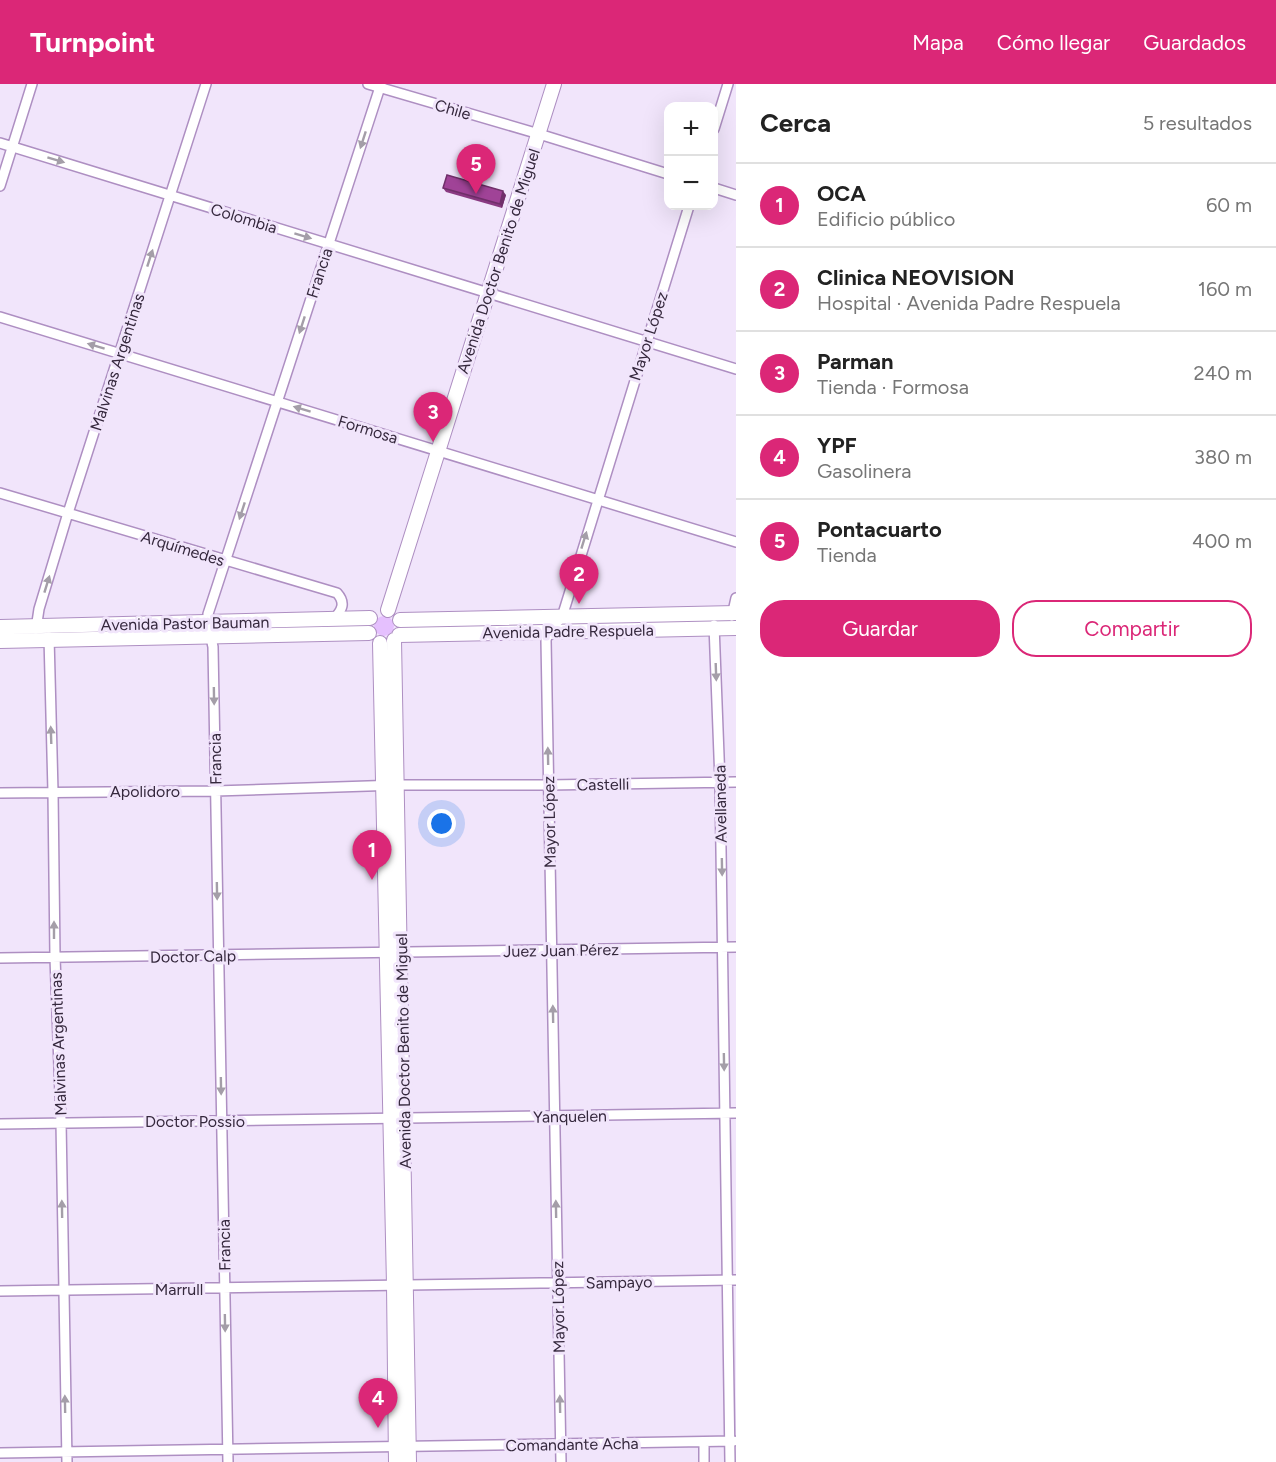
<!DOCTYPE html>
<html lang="es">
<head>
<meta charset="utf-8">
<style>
  :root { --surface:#fff; --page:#f2f2f2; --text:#222; --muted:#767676; --line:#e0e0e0; --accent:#db2777 }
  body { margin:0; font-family:Figtree,sans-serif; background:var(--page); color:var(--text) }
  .controls { position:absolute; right:18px; top:18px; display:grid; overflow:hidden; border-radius:12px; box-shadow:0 6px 24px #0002 }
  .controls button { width:54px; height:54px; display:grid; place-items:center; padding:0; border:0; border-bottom:2px solid var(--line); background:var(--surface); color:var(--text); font:30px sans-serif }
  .you { position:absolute; left:442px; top:740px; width:21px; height:21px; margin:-15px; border:4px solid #fff; border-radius:50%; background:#1a73e8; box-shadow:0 0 0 9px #1a73e833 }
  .badge { display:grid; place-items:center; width:39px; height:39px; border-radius:50%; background:var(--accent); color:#fff; font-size:20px; font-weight:700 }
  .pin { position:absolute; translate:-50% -50px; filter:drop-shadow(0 2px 3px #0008) }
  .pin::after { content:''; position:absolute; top:32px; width:21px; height:18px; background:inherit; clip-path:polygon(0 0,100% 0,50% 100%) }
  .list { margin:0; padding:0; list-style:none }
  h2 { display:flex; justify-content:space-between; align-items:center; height:78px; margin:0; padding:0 24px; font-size:26px }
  h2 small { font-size:20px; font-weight:400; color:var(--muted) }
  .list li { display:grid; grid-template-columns:39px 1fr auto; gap:18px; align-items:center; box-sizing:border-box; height:84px; padding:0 24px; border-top:2px solid var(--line) }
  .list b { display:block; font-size:22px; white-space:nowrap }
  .list p { margin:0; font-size:20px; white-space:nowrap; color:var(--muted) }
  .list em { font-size:20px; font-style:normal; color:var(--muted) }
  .actions { display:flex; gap:12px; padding:18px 24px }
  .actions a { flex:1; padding:14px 0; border:2px solid var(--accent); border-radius:24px; text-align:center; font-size:21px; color:var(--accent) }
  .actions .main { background:var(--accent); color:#fff }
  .map { position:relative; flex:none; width:736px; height:1378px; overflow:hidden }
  header { display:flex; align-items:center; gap:36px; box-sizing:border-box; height:84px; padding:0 30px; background:var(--accent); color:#fff }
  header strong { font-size:28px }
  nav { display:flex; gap:33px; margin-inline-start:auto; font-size:21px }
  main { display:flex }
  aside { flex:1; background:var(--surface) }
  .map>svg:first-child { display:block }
  .green { fill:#e5c0fe }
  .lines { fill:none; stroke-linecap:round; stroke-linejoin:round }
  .minor-casing { stroke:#ae8fc2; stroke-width:12 }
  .secondary-casing { stroke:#ae8fc2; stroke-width:16 }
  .minor { stroke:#fff; stroke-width:9 }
  .secondary { stroke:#fff; stroke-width:14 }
  .wall { fill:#8a3a82 }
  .shaded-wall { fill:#702f6a }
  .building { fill:#a04397; stroke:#702f6a; stroke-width:1.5 }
  .oneway { fill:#a49ea8 }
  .labels { text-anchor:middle; stroke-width:6; stroke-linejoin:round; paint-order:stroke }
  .street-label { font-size:16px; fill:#35283d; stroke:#f1e5fb }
</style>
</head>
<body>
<header>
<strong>Turnpoint</strong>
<nav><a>Mapa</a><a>Cómo llegar</a><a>Guardados</a></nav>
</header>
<main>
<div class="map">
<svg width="736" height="1378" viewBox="0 0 736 1378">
  <rect width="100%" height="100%" fill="#f1e5fb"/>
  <path class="green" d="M374 542a10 10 0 1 1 20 0a10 10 0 1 1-20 0Z"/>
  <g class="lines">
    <g class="minor-casing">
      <path id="minor" d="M368,0L539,50L668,90
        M714,45L728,0
        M0,59L736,285
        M0,102L32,0
        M714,104L736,111
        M0,233L736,458
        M0,409L337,509C346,519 342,526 334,535
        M732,532L736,514
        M714,541L720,698L730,1378
        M36,545L39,525L68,429L206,0
        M49,553L53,708L55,873L61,1038L67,1378
        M0,709L215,707L398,701H548L736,698
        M0,874L736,863
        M0,1040L736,1029
        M0,1207L736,1196
        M704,1358V1378
        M0,1369L734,1357
        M228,1378L213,563L208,539V530L381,0
        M561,1378L546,556L549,547L562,533L689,122"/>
    </g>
    <g class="secondary-casing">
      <path id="secondary" d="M388,526L554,0
        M400,536L736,529
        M0,543L370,534
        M399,551L736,544
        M394,556L409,1378
        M0,557L369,549
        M380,559L394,1201L396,1378"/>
    </g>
    <use href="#minor" class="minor"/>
    <use href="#secondary" class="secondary"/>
  </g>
  <path class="wall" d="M443,104L506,111L502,124L446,108Z"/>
  <path class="shaded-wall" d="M503,107L506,111L502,124L500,120Z"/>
  <path class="building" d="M447,91L503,107L500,120L443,104Z"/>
  <defs><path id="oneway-solid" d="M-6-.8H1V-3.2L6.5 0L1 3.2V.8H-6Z" transform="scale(1.5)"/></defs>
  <g class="oneway">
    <use href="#oneway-solid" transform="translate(363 56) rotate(108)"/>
    <use href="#oneway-solid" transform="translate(56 76) rotate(17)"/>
    <use href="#oneway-solid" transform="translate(303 152) rotate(17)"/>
    <use href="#oneway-solid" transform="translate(150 174) rotate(-72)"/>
    <use href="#oneway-solid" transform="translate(302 241) rotate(108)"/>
    <use href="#oneway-solid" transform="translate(96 262) rotate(-163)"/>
    <use href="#oneway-solid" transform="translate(302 325) rotate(-163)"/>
    <use href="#oneway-solid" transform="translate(242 427) rotate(108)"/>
    <use href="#oneway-solid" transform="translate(584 456) rotate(-73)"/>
    <use href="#oneway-solid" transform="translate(47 500) rotate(-73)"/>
    <use href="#oneway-solid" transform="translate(716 588) rotate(88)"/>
    <use href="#oneway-solid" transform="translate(214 612) rotate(89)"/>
    <use href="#oneway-solid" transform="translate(51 651) rotate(-92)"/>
    <use href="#oneway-solid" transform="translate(548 672) rotate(-91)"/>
    <use href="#oneway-solid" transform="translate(722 783) rotate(89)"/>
    <use href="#oneway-solid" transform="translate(217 807) rotate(89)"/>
    <use href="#oneway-solid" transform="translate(54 846) rotate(-90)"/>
    <use href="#oneway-solid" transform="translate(553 930) rotate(-91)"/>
    <use href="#oneway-solid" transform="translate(724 978) rotate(89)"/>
    <use href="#oneway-solid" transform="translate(221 1002) rotate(89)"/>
    <use href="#oneway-solid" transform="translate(62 1125) rotate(-91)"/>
    <use href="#oneway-solid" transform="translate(556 1125) rotate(-91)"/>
    <use href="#oneway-solid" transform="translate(225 1239) rotate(89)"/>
    <use href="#oneway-solid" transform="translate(65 1320) rotate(-91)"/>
    <use href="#oneway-solid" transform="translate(560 1320) rotate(-91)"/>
  </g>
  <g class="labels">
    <g class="street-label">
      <text transform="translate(453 25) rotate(16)" y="6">Chile</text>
      <text transform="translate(244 134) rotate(17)" y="6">Colombia</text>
      <text transform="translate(498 177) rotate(-72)" y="6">Avenida Doctor Benito de Miguel</text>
      <text transform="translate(319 189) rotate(-72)" y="6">Francia</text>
      <text transform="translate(648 252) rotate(-72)" y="6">Mayor López</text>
      <text transform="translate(117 278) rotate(-72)" y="6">Malvinas Argentinas</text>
      <text transform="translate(368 345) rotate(17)" y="6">Formosa</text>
      <text transform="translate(183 464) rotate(17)" y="6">Arquímedes</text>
      <text transform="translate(185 539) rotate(-1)" y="6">Avenida Pastor Bauman</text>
      <text transform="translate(568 547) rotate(-1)" y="6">Avenida Padre Respuela</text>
      <text transform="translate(215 675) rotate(-91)" y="6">Francia</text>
      <text transform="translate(603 700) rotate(-1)" y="6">Castelli</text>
      <text x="145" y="713">Apolidoro</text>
      <text transform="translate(720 720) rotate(-91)" y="6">Avellaneda</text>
      <text transform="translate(549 738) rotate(-91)" y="6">Mayor López</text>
      <text transform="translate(561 866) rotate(-1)" y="6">Juez Juan Pérez</text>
      <text transform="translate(193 872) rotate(-1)" y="6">Doctor Calp</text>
      <text transform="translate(58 960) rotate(-92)" y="6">Malvinas Argentinas</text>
      <text transform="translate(403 967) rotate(-91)" y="6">Avenida Doctor Benito de Miguel</text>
      <text transform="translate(570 1032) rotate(-1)" y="6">Yanquelen</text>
      <text x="195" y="1043">Doctor Possio</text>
      <text transform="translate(224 1161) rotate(-91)" y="6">Francia</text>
      <text transform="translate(619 1198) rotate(-1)" y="6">Sampayo</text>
      <text x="179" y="1211">Marrull</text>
      <text transform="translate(558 1223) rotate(-91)" y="6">Mayor López</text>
      <text transform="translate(572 1360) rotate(-1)" y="6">Comandante Acha</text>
    </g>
  </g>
</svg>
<div class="controls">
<button>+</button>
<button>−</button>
</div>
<div class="you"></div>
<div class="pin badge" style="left:372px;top:796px">1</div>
<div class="pin badge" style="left:579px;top:520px">2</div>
<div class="pin badge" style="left:433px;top:358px">3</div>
<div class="pin badge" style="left:378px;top:1344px">4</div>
<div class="pin badge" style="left:476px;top:110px">5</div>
</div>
<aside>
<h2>Cerca<small>5 resultados</small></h2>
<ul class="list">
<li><span class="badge">1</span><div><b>OCA</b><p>Edificio público</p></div><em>60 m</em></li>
<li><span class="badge">2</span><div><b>Clinica NEOVISION</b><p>Hospital · Avenida Padre Respuela</p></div><em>160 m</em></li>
<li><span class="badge">3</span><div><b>Parman</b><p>Tienda · Formosa</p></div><em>240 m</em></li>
<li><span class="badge">4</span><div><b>YPF</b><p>Gasolinera</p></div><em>380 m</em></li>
<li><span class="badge">5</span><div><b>Pontacuarto</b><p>Tienda</p></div><em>400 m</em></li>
</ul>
<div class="actions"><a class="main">Guardar</a><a>Compartir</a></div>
</aside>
</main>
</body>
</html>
